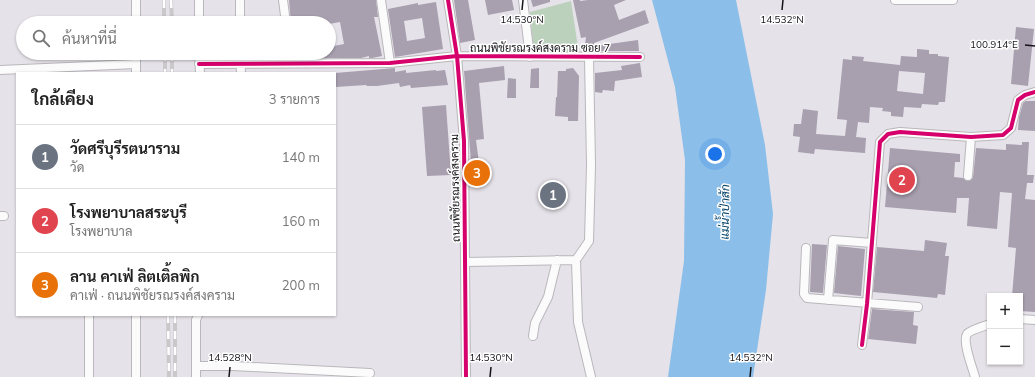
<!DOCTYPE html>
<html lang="th">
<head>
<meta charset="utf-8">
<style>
  :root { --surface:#fff; --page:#f2f2f2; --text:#222; --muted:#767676; --line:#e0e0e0; --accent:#5e5b60 }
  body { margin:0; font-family:Mulish,Sarabun,sans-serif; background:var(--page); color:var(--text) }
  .controls { position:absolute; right:12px; bottom:12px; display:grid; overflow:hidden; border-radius:0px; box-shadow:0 1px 3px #0004 }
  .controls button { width:36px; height:36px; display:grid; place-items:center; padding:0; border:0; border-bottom:1px solid var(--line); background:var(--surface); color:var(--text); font:20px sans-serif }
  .you { position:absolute; left:715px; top:154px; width:14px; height:14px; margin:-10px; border:3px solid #fff; border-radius:50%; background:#1a73e8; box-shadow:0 0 0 6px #1a73e833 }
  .badge { display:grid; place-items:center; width:26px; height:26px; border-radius:50%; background:var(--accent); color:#fff; font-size:13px; font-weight:700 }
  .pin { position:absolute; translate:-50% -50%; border:2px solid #fff; box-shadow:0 1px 4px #0006 }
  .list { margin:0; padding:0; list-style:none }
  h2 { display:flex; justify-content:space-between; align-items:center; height:52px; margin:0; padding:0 16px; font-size:17px }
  h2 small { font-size:13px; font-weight:400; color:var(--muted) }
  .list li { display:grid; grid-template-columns:26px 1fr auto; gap:12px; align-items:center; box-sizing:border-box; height:64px; padding:0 16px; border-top:1px solid var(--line) }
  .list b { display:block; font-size:15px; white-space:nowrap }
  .list p { margin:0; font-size:13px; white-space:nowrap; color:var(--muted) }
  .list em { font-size:13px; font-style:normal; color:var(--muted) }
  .icon { flex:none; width:22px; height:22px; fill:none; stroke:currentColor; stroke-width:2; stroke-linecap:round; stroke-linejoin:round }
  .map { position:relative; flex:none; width:1035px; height:377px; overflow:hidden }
  .search { position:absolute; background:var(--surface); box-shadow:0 1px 3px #0004; left:16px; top:16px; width:320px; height:44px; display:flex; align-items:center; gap:10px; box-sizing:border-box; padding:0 14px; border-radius:22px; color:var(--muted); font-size:15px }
  .panel { position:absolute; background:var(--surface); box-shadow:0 1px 3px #0004; left:16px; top:72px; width:320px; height:244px; border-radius:0px }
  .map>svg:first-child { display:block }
  .green { fill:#bcd1bc }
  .water { fill:#8bbfe9 }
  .building { fill:#a89faf; fill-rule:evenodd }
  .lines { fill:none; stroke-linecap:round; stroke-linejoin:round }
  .minor-casing { stroke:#b9b7bb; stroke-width:10 }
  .minor { stroke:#fbfbfc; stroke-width:8 }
  .rail-casing { stroke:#cac8ca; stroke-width:4 }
  .rail { stroke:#fff; stroke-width:2.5; stroke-dasharray:8; stroke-linecap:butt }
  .cycleway-casing { stroke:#fff; stroke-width:6 }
  .cycleway { stroke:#d6006c; stroke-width:4 }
  .ticks { fill:none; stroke:#151317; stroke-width:1.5 }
  .labels { text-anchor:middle; stroke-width:3; stroke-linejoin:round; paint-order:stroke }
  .street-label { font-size:11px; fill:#151317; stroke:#fff }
  .water-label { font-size:12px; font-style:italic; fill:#044267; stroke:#fff }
  .ticks-label { font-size:10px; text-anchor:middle; fill:#151317; stroke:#fff; stroke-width:3; stroke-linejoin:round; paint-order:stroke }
</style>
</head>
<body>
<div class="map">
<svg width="1035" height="377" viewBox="0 0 1035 377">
  <rect width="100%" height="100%" fill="#e6e2e9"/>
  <path class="green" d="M571,1L579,54L534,53L530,12Z"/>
  <path class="water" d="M652,0H736L765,145L773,214L766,290L753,377H668L684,261L685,160L675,87Z"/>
  <path class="building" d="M289,0H376L378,17H374L382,56L372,58H369V56L361,58H297L296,53H329V47L344,44L340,22L329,24V23H291Z
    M454,0H468L475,40L460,43Z
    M485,0H512L514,10L488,15Z
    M531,0H550V2L533,7Z
    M573,0H580V1L588,0H626L614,5L619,20L645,10L649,23L594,43L595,46L638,40L639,51H584L586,37L581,38Z
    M436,2L443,49L395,57L388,9L418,3V5ZM422,18L425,38L407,41L404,21Z
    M1016,27L1034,29L1028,86L1011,84Z
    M917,49L929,50V54H938V56L949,57L945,102H939L938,105L922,104L921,108L904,107L903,117L891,116V112L882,111L883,108L870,107L869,123L858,122L856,137L866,138L865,153L815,149L814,154L798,152L800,137L793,136L794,124H801L803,109L818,111L816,134L845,136L847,120L837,119L843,59L852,60V56L864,57L863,61L900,65L901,56L917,57ZM899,71L925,73L923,94L897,91Z
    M640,63L642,77L615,81L614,91L603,90L602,93L595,92V73L622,70L621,66Z
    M504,66L505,80L479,83L484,139L476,140L479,163L487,164L488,182H470V163H471L464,71Z
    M395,68V72L406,70V73L436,70V71L445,70L448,85L411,88L410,85L400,87L399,83L377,86H367L366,85L336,87L335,73Z
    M539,68V88H530L531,69Z
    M573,68L579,76L578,121H568V117L555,116L556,97H557L558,71H566V69Z
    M508,78L516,79V98H507Z
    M1026,101H1035V131L1018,130L1019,117L1023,103Z
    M446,105L451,175L427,176L422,107Z
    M1022,142H1029L1027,175H1034L1033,183H1027L1025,199L1035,200V312L1020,311V296H1012L1016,248L1008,247L1012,193L1000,192L997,229L967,226L969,198H957L956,213L885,207L890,148L960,154V162H955L954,177L963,178L968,181L972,179L973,177L976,148L1006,150V144L1022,145Z
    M925,240L947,243L945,256H949L945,295L938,294L937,298L873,292L877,247L924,251Z
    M812,244L827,245L823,293L810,292Z
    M838,246L865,249L861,296L834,293Z
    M872,309L914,312L913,325L918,326L916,344L868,339Z"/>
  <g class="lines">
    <g class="minor-casing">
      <path id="minor" d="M136,0V23
        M199,0V23
        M240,0V23
        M283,0L286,23
        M381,0L390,63
        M448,0L457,56L464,141L466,377
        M523,0L530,57
        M895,0H953
        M136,53V73
        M199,53L200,73
        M240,53L241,73
        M289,53L291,63
        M199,64L390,63L457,56L640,57
        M0,70L136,64
        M968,176L971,137
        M0,216H4
        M806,248L804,294L807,298L918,307
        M576,260L578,322L591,377
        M465,262L576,260L589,241L591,165L589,57
        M828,300L833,240L872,243
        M89,315V377
        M1020,319L1035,320
        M533,336L535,323L548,297L557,260
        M862,345L867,304L880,142L888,134L900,132L971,137L1003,135L1011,128L1018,100L1025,95L1035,92
        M196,366H233L370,373
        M136,377V315
        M196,377V320L198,315
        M975,377C973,369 962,342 967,334C970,330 985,326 990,324"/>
    </g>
    <use href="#minor" class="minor"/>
    <g class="rail-casing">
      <path id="rail" d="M164,0V23
        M171,0L172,23
        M165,53V73
        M172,53V73
        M168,315L169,377
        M175,315V377"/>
    </g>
    <use href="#rail" class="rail"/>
    <g class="cycleway-casing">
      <path id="cycleway" d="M448,0L457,56L464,141L466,377
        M199,64L390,63L457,56L640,57
        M862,345L867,304L880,142L888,134L900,132L971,137L1003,135L1011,128L1018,100L1025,95L1035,92"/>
    </g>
    <use href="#cycleway" class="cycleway"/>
  </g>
  <path class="ticks" d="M522,10L523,0M782,10L783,0M1025,45L1035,46M229,377L230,367M490,377L491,367M750,377L751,367"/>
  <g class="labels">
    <g class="street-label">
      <text x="540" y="52">ถนนพิชัยรณรงค์สงคราม ซอย 7</text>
      <text transform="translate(455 188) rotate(-91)" y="4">ถนนพิชัยรณรงค์สงคราม</text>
    </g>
    <g class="water-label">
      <text transform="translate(725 212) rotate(-89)" y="4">แม่น้ำป่าสัก</text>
    </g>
  </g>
  <g class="ticks-label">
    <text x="522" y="23">14.530°N</text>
    <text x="782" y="23">14.532°N</text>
    <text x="994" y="48">100.914°E</text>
    <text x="230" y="361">14.528°N</text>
    <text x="491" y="361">14.530°N</text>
    <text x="751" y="361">14.532°N</text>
  </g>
</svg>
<div class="controls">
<button>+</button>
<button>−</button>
</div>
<div class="you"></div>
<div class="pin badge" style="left:553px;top:195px;background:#6b7280">1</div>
<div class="pin badge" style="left:902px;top:180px;background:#e0444e">2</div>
<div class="pin badge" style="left:477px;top:173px;background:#e8710a">3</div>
<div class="search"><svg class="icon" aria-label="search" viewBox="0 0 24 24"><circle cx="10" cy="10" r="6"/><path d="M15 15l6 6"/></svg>ค้นหาที่นี่</div>
<section class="panel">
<h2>ใกล้เคียง<small>3 รายการ</small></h2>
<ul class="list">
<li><span class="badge" style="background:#6b7280">1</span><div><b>วัดศรีบุรีรตนาราม</b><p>วัด</p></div><em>140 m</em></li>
<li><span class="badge" style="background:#e0444e">2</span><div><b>โรงพยาบาลสระบุรี</b><p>โรงพยาบาล</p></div><em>160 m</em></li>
<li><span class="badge" style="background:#e8710a">3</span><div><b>ลาน คาเฟ่ ลิตเติ้ลพิก</b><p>คาเฟ่ · ถนนพิชัยรณรงค์สงคราม</p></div><em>200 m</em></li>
</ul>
</section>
</div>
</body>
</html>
